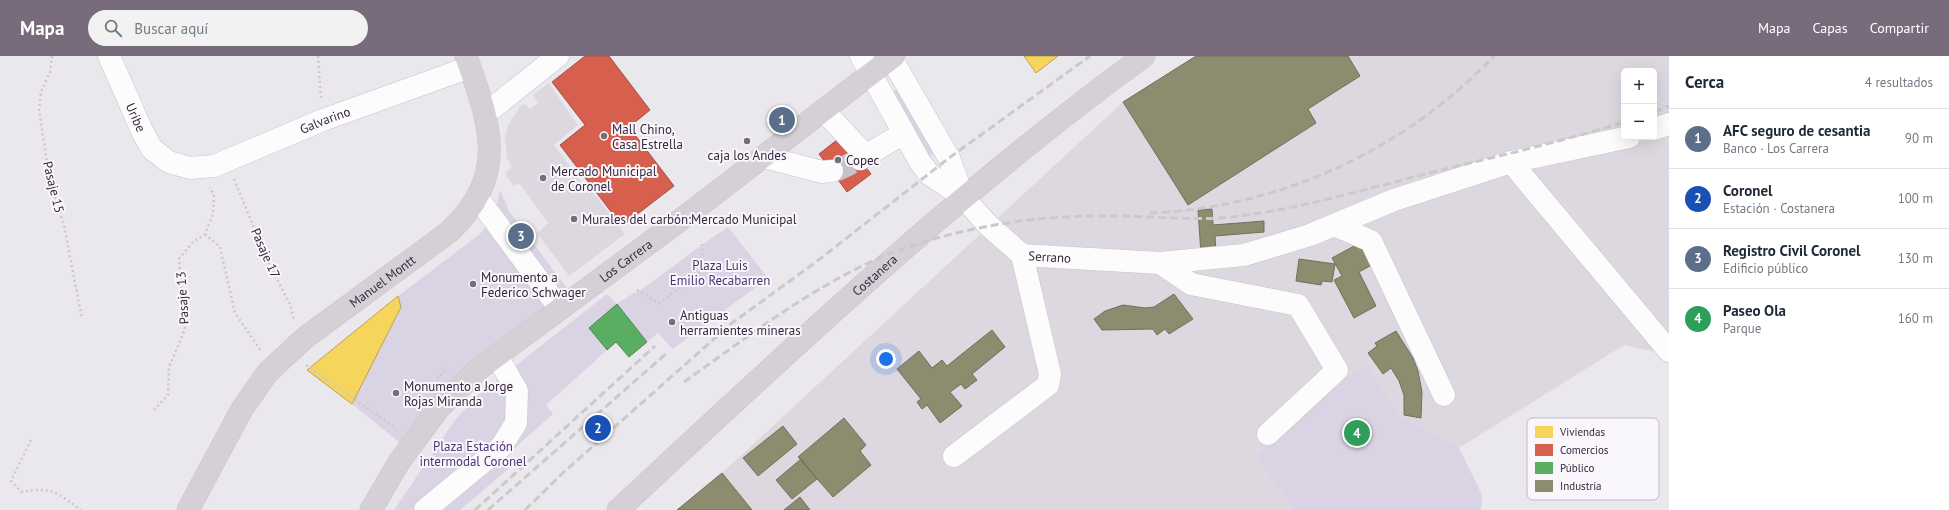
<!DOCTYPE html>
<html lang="es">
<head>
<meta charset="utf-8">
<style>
  :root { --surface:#fff; --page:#f2f2f3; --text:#1f2937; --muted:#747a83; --line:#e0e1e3; --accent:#776b7c }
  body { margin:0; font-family:"PT Sans",sans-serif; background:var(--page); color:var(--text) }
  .controls { position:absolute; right:12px; top:12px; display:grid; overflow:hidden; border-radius:6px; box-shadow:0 4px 16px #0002 }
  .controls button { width:36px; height:36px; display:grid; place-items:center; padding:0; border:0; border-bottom:1px solid var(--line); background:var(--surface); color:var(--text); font:20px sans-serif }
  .you { position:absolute; left:886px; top:303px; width:14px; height:14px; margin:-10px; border:3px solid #fff; border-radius:50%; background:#1a73e8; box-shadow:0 0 0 6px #1a73e833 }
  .badge { display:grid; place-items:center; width:26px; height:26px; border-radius:50%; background:var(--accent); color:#fff; font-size:13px; font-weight:700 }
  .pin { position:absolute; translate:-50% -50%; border:2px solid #fff; box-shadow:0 1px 4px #0006 }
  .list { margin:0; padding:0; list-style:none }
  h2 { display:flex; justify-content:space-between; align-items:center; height:52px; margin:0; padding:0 16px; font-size:17px }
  h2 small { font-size:13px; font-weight:400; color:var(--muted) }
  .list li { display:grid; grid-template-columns:26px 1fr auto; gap:12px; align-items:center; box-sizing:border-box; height:60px; padding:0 16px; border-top:1px solid var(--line) }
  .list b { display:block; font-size:15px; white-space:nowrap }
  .list p { margin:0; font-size:13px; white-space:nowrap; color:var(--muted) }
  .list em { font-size:13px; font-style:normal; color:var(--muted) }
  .icon { flex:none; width:22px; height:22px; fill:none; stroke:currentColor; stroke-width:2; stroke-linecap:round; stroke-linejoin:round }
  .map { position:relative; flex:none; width:1669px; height:454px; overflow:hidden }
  header { display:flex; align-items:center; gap:24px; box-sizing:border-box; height:56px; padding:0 20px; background:var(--accent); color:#fff }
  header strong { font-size:19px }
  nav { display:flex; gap:22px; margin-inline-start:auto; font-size:14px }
  .search { width:280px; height:36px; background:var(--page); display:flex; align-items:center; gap:10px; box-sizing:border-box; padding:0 14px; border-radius:22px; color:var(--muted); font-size:15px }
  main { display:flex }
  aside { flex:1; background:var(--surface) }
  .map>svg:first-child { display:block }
  .built { fill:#ddd8e0; fill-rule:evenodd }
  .green { fill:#d9d3e4 }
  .homes { fill:#f6d55c; stroke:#bda153 }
  .shops { fill:#d6604d; stroke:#a74f49 }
  .public { fill:#5aae61; stroke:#508657 }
  .industry { fill:#8c8c6e; stroke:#736e60 }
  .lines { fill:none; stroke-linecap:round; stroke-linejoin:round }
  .minor-tunnel { stroke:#c7c1ca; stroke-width:22; stroke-dasharray:22 11; stroke-linecap:butt }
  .minor-casing { stroke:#c7c4c9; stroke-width:23 }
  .major-casing { stroke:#c9c4cb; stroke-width:23 }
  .path { stroke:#ccc7ce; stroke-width:2.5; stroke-dasharray:2 3; stroke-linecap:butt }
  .minor { stroke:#fcfcfc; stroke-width:22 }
  .major { stroke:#d5d0d6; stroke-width:22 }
  .rail { stroke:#ccc9cd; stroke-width:3; stroke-dasharray:8 4; stroke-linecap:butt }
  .poi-dot { fill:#776b7c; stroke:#f9f7fb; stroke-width:1.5 }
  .labels { text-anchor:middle; stroke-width:4; stroke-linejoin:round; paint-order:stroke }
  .street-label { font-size:13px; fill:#39273f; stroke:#f9f7fb }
  .poi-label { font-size:13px; fill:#39273f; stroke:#f9f7fb; text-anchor:start }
  .park-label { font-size:13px; fill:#4e3473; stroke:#f9f7fb }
  .key { fill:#f9f7fb; stroke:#bfb9c3; stroke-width:1 }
  .key-label { font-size:11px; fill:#39273f }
</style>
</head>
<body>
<header>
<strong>Mapa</strong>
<div class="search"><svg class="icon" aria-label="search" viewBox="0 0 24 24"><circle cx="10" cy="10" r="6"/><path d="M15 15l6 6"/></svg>Buscar aquí</div>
<nav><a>Mapa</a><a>Capas</a><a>Compartir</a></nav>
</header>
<main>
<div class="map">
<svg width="1669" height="454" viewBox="0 0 1669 454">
  <rect width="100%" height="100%" fill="#ebe8ed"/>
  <path class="built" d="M1196,0H1669V299L1624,289L1459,392L1402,361L1366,309L1342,325L1255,401L1295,454H677L722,417L1123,46ZM1624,15H1654V81H1624Z
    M549,27L578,69L554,89L590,137L592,135L625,178L569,220L537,177L548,167L519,127L514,130L505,118L512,111L507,102L505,81L508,69L520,51L525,48L530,53L538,47L533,39Z"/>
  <path class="green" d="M898,33L934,97L928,102L893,36Z
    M500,134L509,155L572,239L405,391L352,348L401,251L398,240L480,178L494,161Z
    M728,171L768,222L673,293L658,277L647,286L617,249L589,272L606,295L546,349L553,358L507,399L513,409L460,454H394L455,364L476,341L607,238L617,248C627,240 638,236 648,229C675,209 701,189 728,171Z
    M1366,309L1402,361L1459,392L1482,439L1481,454H1295L1255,401L1342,325Z"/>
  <path class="homes" d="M1024,0H1058L1036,17Z
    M398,240L401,251L352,348L307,314Z"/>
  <path class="shops" d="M585,0H609L650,54L629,71L674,130L622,170L560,89L585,69L552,26Z
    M842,80L871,118L847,136L819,98Z"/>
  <path class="public" d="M617,248L647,286L629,301L616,286L607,294L589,272Z"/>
  <path class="industry" d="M1196,0H1348L1360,20L1308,53L1316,67L1188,149L1123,46Z
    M1212,153L1213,169L1264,165V176L1215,180L1216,197L1201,198L1198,154Z
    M1367,183L1379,205L1359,216L1376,250L1354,262L1334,224L1342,220L1332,202Z
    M1299,203L1335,208L1332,226L1322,225L1321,229L1296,225Z
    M1174,238L1193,263L1169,278L1165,273L1157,279L1153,273L1102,274L1094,263L1105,255L1123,249L1145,252L1154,251Z
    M992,274L1005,291L972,318L977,324L965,333L961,328L950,336L962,350L940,367L927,349L922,353L917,346L921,343L897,313L919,295L932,312L942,304L947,310Z
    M1396,275L1413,302L1418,315L1422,336L1421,362L1404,359V339L1399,325L1391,312L1383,318L1368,297L1377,290L1375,287Z
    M844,362L866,389L860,395L871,409L833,441L798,401Z
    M783,370L797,388L758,420L743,402Z
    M801,403L817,423L792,443L776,424Z
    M722,417L752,454H677Z
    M800,441L810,454H784Z"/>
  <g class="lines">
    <path class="minor-tunnel" d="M832,115L838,114L860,103"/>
    <g class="minor-casing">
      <g id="minor">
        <path id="s1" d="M109,0L143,77L152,93L169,106L190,112L214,110L323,64L470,11"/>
        <path id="s2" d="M861,0L920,106L929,118L963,141L988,169L1022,199L1160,207L1244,199L1310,179L1394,144L1511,106L1629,81"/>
        <path d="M890,0L949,102L963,141"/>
        <path d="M824,55L866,100"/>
        <path d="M485,58L558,0"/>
        <path d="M1654,73L1669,68"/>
        <path d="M764,101L822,116L832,115"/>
        <path d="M860,103L904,77"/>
        <path d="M1511,106L1669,295"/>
        <path d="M477,141L560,253"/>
        <path d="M1334,169L1371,185L1444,339"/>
        <path d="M1160,207L1191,228L1298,249L1337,314L1268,378"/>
        <path d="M954,400L1048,329L1050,318L1022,199"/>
        <path d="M425,454L501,391L516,367L517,335L497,300"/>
      </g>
    </g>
    <g class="major-casing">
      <g id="major">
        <path id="s3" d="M188,454L242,353L268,316L306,281L449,176C510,119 490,68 466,0"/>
        <path id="s4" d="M371,454L399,406L440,351L479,313L695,153L894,0"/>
        <path id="s5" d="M618,454C788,296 956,137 1144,0"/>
      </g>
    </g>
    <path class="path" d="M52,0L50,16L41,36L39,54L50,126L64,169L82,263
      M318,0L321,43
      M234,123L269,208L290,248L294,264
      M205,178L220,191L235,257L261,295
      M637,234L659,247L703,214L702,188
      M306,309L397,373
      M437,323L448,312
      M154,354L168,339L169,311L185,273L179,203L193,186L205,178L213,158L214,140L210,131
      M31,384L11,425L22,436C52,430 57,437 81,454"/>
    <use href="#minor" class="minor"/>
    <use href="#major" class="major"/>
    <path class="rail" d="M1654,56L1669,50
      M1150,157C1279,152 1405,94 1494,0
      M684,326C752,278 825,220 905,192C972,169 1041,159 1111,160C1152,160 1191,165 1231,161C1295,154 1359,135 1421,119C1489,102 1558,87 1624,66
      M475,454L655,290
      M488,454L668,296
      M525,454L565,415L732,267L816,206L949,102L1090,0"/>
  </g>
  <g class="poi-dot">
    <circle cx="604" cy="80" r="4"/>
    <circle cx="747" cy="85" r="4"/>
    <circle cx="838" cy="104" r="4"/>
    <circle cx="543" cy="122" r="4"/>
    <circle cx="574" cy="163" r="4"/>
    <circle cx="473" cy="228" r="4"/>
    <circle cx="672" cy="266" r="4"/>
    <circle cx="396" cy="337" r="4"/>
  </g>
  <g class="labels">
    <g class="street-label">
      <text dy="5" stroke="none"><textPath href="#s1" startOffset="67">Uribe</textPath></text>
      <text dy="5" stroke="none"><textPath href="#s1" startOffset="290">Galvarino</textPath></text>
      <text transform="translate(54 131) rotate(76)" y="5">Pasaje 15</text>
      <text transform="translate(266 197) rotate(66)" y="5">Pasaje 17</text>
      <text dy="5" stroke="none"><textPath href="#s2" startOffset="288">Serrano</textPath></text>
      <text dy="5" stroke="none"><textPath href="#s4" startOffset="361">Los Carrera</textPath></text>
      <text dy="5" stroke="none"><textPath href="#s5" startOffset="348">Costanera</textPath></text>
      <text dy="5" stroke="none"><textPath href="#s3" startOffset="306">Manuel Montt</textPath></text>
      <text transform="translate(182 242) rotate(-94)" y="5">Pasaje 13</text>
    </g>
    <g class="poi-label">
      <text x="612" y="78">Mall Chino,<tspan x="612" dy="15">Casa Estrella</tspan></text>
      <text x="747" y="104" text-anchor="middle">caja los Andes</text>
      <text x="846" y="109">Copec</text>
      <text x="551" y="120">Mercado Municipal<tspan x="551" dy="15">de Coronel</tspan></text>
      <text x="582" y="168">Murales del carbón:Mercado Municipal</text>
      <text x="481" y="226">Monumento a<tspan x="481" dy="15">Federico Schwager</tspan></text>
      <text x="680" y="264">Antiguas<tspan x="680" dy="15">herramientes mineras</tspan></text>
      <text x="404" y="335">Monumento a Jorge<tspan x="404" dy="15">Rojas Miranda</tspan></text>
    </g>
    <g class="park-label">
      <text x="720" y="214">Plaza Luis<tspan x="720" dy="15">Emilio Recabarren</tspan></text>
      <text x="473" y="395">Plaza Estación<tspan x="473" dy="15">intermodal Coronel</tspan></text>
    </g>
  </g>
  <rect x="1527" y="362" width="132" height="82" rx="6" class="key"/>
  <rect x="1535" y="370" width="18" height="12" fill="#f6d55c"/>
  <rect x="1535" y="388" width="18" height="12" fill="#d6604d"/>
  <rect x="1535" y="406" width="18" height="12" fill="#5aae61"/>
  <rect x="1535" y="424" width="18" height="12" fill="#8c8c6e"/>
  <g class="key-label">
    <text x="1560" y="380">Viviendas</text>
    <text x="1560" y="398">Comercios</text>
    <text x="1560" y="416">Público</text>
    <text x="1560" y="434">Industria</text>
  </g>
</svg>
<div class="controls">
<button>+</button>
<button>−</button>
</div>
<div class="you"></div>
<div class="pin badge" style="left:782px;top:64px;background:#5c6f8a">1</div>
<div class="pin badge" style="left:598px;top:372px;background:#1a4fb4">2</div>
<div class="pin badge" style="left:521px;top:180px;background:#5c6f8a">3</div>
<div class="pin badge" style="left:1357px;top:377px;background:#2e9e5b">4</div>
</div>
<aside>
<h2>Cerca<small>4 resultados</small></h2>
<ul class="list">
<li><span class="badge" style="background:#5c6f8a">1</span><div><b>AFC seguro de cesantia</b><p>Banco · Los Carrera</p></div><em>90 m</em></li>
<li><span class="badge" style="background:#1a4fb4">2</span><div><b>Coronel</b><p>Estación · Costanera</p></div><em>100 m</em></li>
<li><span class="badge" style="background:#5c6f8a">3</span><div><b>Registro Civil Coronel</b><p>Edificio público</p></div><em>130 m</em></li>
<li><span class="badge" style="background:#2e9e5b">4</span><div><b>Paseo Ola</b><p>Parque</p></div><em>160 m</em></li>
</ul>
</aside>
</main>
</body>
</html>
